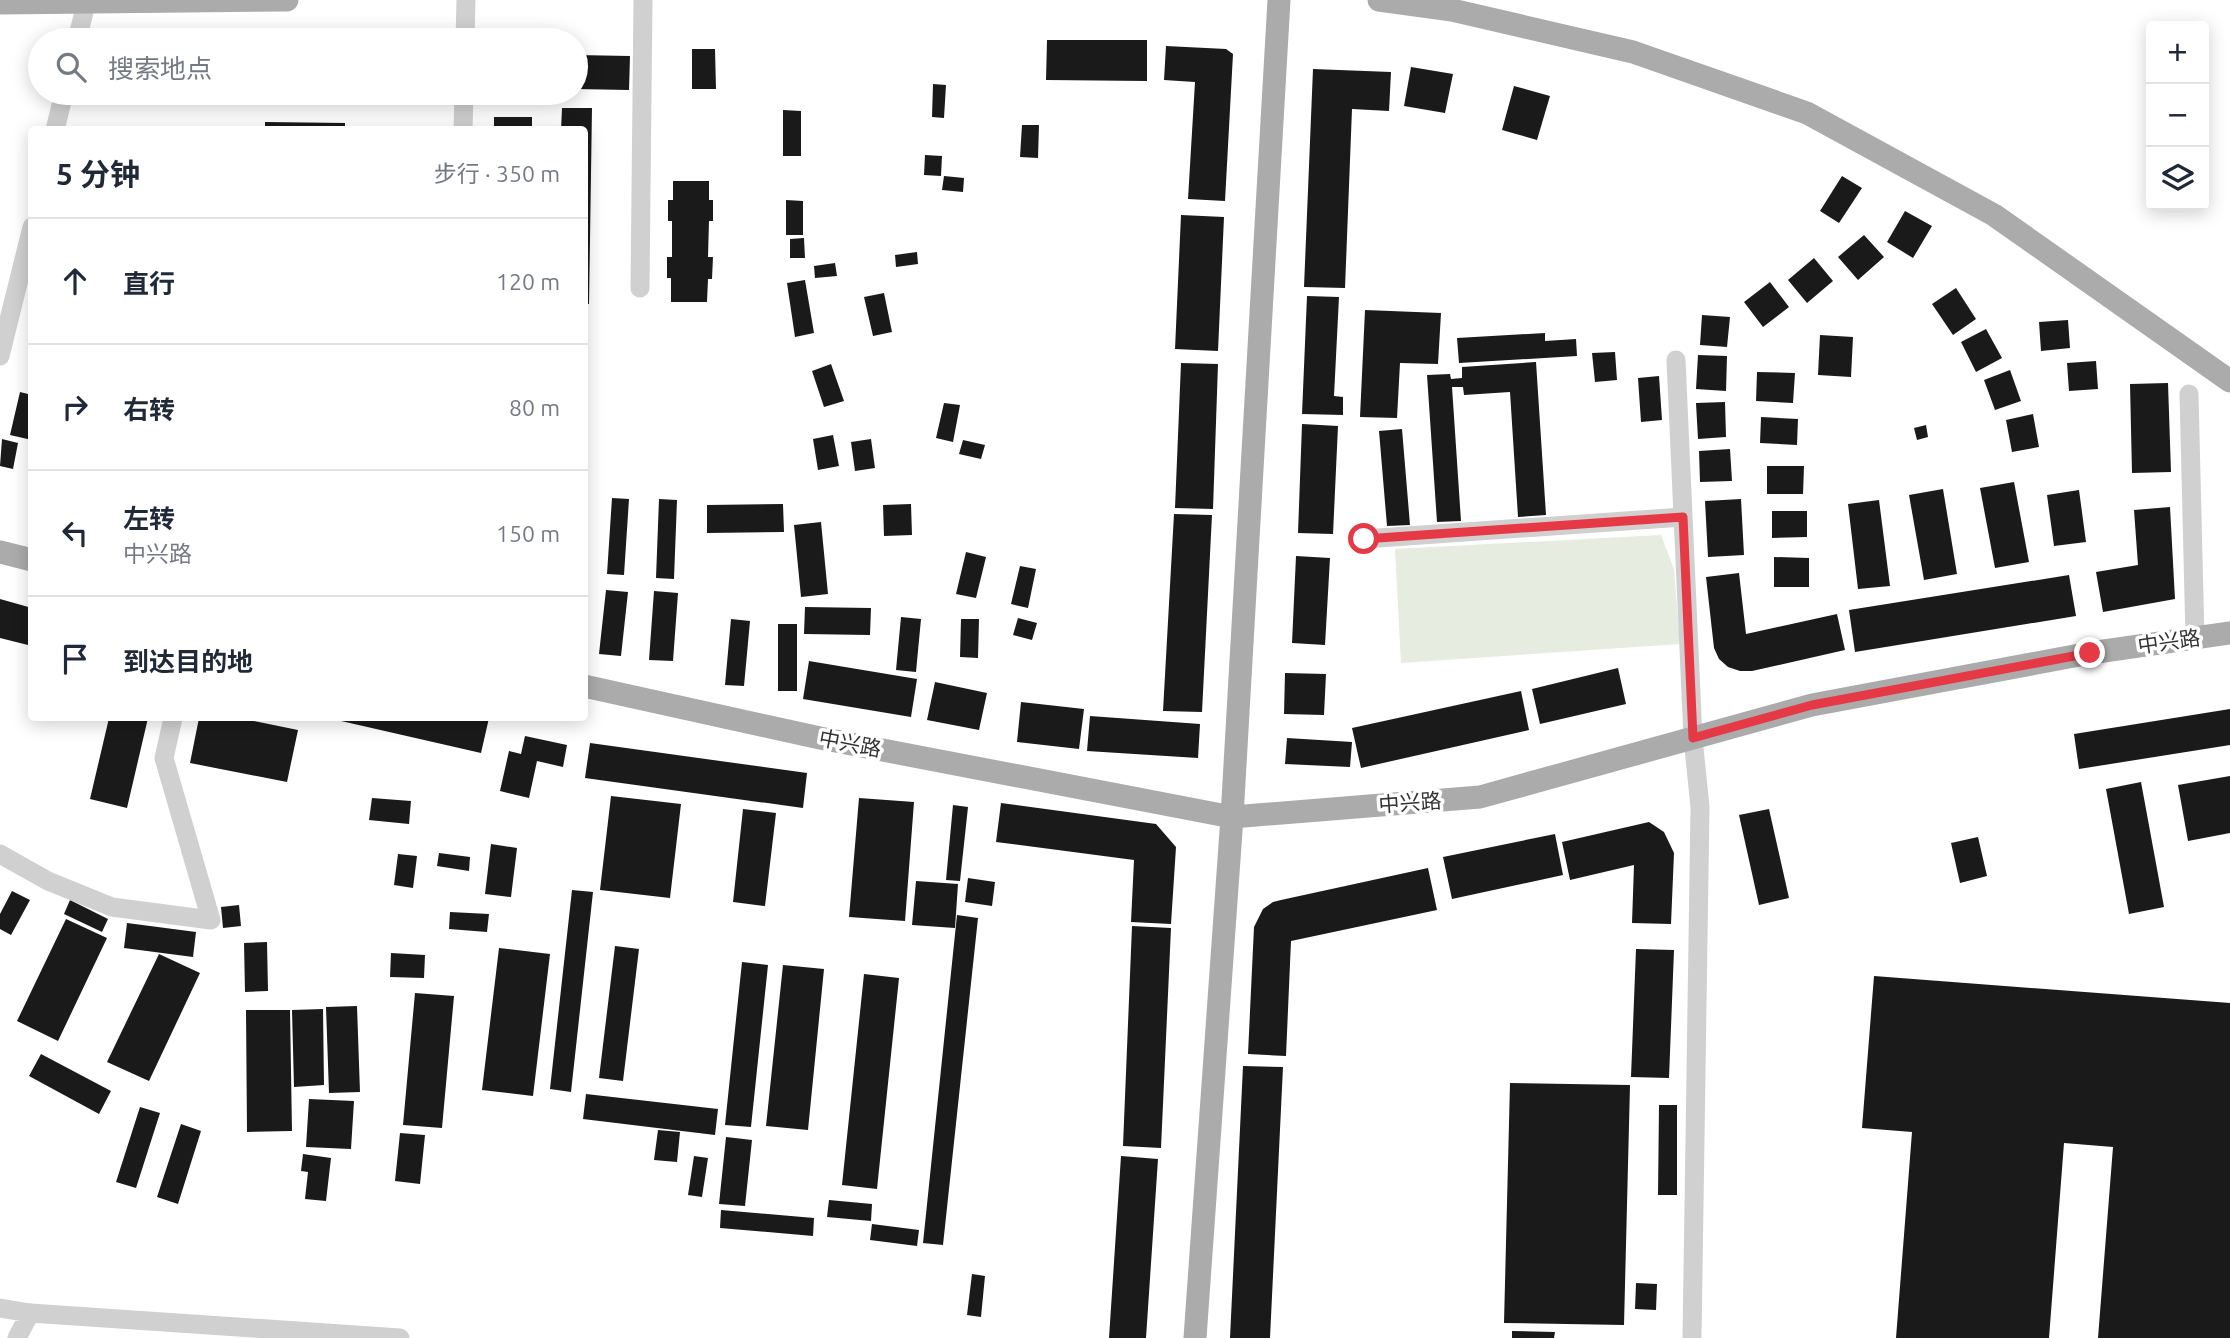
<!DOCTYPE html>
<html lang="zh">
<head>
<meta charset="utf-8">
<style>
  :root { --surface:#fff; --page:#f6f6f7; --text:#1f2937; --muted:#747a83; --line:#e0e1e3 }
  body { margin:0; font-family:Ubuntu,"Noto Sans SC",sans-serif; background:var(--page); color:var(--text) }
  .controls { position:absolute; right:21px; top:21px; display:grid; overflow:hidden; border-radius:7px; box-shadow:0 4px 18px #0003 }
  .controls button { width:63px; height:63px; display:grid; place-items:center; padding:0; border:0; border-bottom:2px solid var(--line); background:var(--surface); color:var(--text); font:35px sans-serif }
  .stop { position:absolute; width:21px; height:21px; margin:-16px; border:5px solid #e63946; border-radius:50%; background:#fff }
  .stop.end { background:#e63946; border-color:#fff; box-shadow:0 2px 7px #0008 }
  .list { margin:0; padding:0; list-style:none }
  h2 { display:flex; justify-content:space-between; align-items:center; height:91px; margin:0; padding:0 28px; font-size:30px }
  h2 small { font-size:23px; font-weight:400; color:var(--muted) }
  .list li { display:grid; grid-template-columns:46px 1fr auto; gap:21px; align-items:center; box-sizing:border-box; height:126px; padding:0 28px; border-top:2px solid var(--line) }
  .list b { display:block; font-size:26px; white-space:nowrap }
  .list p { margin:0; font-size:23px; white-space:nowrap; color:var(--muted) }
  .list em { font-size:23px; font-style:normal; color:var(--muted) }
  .icon { flex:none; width:38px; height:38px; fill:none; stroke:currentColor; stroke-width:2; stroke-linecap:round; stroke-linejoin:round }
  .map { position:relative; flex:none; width:2230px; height:1338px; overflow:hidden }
  .search { position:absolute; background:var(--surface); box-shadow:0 4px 18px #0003; left:28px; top:28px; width:560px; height:77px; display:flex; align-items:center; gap:18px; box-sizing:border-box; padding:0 24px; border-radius:38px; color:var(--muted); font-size:26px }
  .panel { position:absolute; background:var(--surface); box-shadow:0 4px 18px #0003; left:28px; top:126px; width:560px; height:595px; border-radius:7px }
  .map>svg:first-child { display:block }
  .green { fill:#e6ecdf }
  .building { fill:#1a1a1a }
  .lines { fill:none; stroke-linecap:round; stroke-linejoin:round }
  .minor { stroke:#d0d0d0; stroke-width:19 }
  .major { stroke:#ababab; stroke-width:23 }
  .route { stroke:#e63946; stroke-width:9 }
  .labels { text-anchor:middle; stroke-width:7; stroke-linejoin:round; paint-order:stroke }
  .street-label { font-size:21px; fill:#333; stroke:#fff }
</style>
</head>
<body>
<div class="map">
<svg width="2230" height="1338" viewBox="0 0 2230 1338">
  <rect width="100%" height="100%" fill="#fff"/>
  <path class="green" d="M1661,535L1674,569L1680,644L1401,663L1395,549Z"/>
  <path class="building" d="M1047,40H1147V81L1046,80Z
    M1166,46L1226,49L1233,54L1225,201L1188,199L1195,82L1164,80Z
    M692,49H715L716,89H692Z
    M576,55L630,56L629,90L576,89Z
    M1411,67L1453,74L1445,113L1404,106Z
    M1313,69L1391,72L1389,111L1352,109L1345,288L1304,287Z
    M933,84L946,85L944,118L932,117Z
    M1514,86L1550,96L1537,140L1502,130Z
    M562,108H592L589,304H584V130H561Z
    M783,110L801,111V156H783Z
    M494,117H532V130H494Z
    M265,122L345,123V130H265Z
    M1022,125H1039L1038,158L1020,157Z
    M925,155L942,156L941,176L924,175Z
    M944,176L964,178L963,192L942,190Z
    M1842,176L1862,188L1839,223L1820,211Z
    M673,181H709V200H713V221H709L708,257H713L712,279H708L707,302H671V278H667V257H672V221H668V200H673Z
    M786,200L803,201V235H786Z
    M1905,211L1932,226L1913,258L1887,242Z
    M1181,215L1224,217L1218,351L1175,349Z
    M1864,235L1884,257L1858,280L1838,257Z
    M804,238L805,258H790V239Z
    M917,252L918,264L896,267L895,255Z
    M1814,258L1833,281L1807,303L1788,280Z
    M835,263L837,276L815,278L814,266Z
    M805,280L814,333L795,337L787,283Z
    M1770,282L1789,307L1763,327L1744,302Z
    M1956,288L1976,319L1953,335L1932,304Z
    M884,293L892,332L873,336L864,297Z
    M1307,296L1339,297L1334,396L1343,397V415L1302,414Z
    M1365,310L1441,313L1438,364L1400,363L1397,418L1360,417Z
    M1702,315L1730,317L1727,347L1700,345Z
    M2068,320L2070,348L2041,351L2039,322Z
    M1986,329L2002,358L1976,372L1961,342Z
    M1545,333V341L1576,339L1577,356L1459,363L1457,338Z
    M1820,335L1853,337L1851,377L1818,375Z
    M1615,352L1617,380L1595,382L1592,353Z
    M1698,355L1727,356L1726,391L1696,389Z
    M2096,361L2098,389L2069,391L2067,363Z
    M1536,362L1546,515L1518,517L1510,392L1464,395L1463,387H1452L1461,521L1437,522L1427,375L1450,374L1451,379L1462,378V367Z
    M1181,363L1218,364L1213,509L1175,508Z
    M831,364L844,401L824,407L812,371Z
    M2010,370L2021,401L1995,410L1984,380Z
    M1757,372L1795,373L1793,403L1756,401Z
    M1659,376L1662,420L1641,422L1638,378Z
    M2168,383L2171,472L2132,473L2130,384Z
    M20,392L32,395V440L10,435Z
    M1725,402L1726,437L1698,439L1696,403Z
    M944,403L960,405L953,442L936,438Z
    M2033,414L2039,447L2012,452L2006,420Z
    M1761,417L1798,419L1797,445L1760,443Z
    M1302,424L1338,426L1333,534L1298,533Z
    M1926,425L1928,437L1917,440L1914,428Z
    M1402,429L1410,525L1387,526L1379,431Z
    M833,435L839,466L818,470L813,439Z
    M2,439L18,443L13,469L0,466Z
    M871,439L875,468L855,471L851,442Z
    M963,440L985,445L981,459L959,454Z
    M1730,449L1732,481L1700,482L1699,451Z
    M1767,466H1804L1803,494H1767Z
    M2014,482L2029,562L1995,568L1980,488Z
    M1943,489L1957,574L1924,580L1909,495Z
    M2079,490L2086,542L2054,546L2047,495Z
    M612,498L629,499L624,575L607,574Z
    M659,499L677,500L674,579L656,578Z
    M1741,499L1744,555L1708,557L1705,501Z
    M1879,500L1890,586L1858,589L1848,504Z
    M783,504L784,532L707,533V505Z
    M911,504L912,535L884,536L883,505Z
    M2170,507L2175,599L2103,612L2096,572L2138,565L2134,510Z
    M1772,511H1807V537L1772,538Z
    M1174,514L1212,515L1202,712L1163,711Z
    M821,522L828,594L801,597L794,525Z
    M966,552L986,557L976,598L956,594Z
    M1296,556L1330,558L1325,645L1292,643Z
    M1774,557L1809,558V587H1774Z
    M1020,566L1036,569L1028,608L1011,604Z
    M1739,573L1746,634L1837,614L1845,650L1752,671H1740L1728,667L1719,659L1714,648L1706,577Z
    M2069,575L2076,616L1855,652L1849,610Z
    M606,590L628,592L621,656L599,654Z
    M654,591L678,593L673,661L649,660Z
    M0,599L32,608V646L0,638Z
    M805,607L871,608L870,635L804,634Z
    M901,617L921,619L916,672L896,670Z
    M1018,618L1037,623L1032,640L1013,635Z
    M731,619L750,621L744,686L725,685Z
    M961,619H979L978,658L960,657Z
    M778,624H797V691H778Z
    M809,661L917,679L911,717L803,699Z
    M1618,668L1626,704L1540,724L1532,689Z
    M1285,673L1326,674L1324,715L1284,714Z
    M935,682L987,693L979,730L927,720Z
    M1521,691L1529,730L1361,768L1352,728Z
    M1021,702L1084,709L1079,749L1017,742Z
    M2230,709V745L2079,769L2074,734Z
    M1090,716L1200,724L1198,758L1087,751Z
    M109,718H148L127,808L90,799Z
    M199,718H239L298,730L287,782L190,763Z
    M328,718H489L481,753Z
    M525,736L567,745L563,767L537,761L529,798L500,791L509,751L521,754Z
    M1287,738L1352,742L1350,767L1285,764Z
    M590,743L807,773L803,808L585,778Z
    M2230,776V833L2188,841L2178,785Z
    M2141,782L2164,907L2129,914L2106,789Z
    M611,796L681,804L670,898L600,890Z
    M372,798L411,801L409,824L369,820Z
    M859,798L914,802L905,921L849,917Z
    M1001,803L1156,824L1176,847L1171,924L1131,922L1134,860L996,842Z
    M953,805L968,807L960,881L946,880Z
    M743,809L776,813L765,906L733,902Z
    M1769,809L1789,898L1759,905L1739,815Z
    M1649,822L1664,832L1674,853L1671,924L1632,923L1634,865L1570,880L1562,842Z
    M1555,834L1563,875L1452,899L1443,857Z
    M1978,837L1987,876L1960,883L1951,843Z
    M491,844L517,848L511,897L485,894Z
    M439,853L470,857L469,871L437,866Z
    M398,854L417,856L413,888L394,885Z
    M1428,868L1437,910L1291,941L1286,1056L1248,1054L1254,927L1263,909L1273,902L1281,900Z
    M968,878L995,882L992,906L965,902Z
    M916,881L958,884L955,928L912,925Z
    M572,890L593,892L571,1092L550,1089Z
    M12,891L30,900L11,935L0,929V914Z
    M70,900L108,919L102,932L64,914Z
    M239,905L241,926L223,928L221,907Z
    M450,912L489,914L487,932L449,929Z
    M957,915L978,918L943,1245L923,1243Z
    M66,919L107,938L58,1041L17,1021Z
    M127,923L196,932L193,957L124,948Z
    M1132,926L1171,928L1161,1148L1123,1146Z
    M267,942L268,991L245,992L244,943Z
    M615,946L639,949L623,1081L599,1078Z
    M499,948L550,954L533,1096L482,1090Z
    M1636,949L1674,950L1669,1078L1631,1077Z
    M391,953L425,955L424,978L390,977Z
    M159,954L200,973L149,1081L107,1062Z
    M742,962L768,965L751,1127L725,1125Z
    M783,965L824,969L808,1130L766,1126Z
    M864,974L899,978L877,1189L842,1185Z
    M1874,976L2230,1003V1338H2098L2113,1147L2064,1143L2049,1338H1896L1912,1132L1862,1128Z
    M415,993L454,996L442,1128L403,1125Z
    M357,1006L360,1092L329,1093L326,1007Z
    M323,1009L324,1085L294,1087L292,1010Z
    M246,1010H290L292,1131L247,1132Z
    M41,1054L111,1091L99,1114L29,1076Z
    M1243,1066L1283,1067L1270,1338H1230Z
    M1510,1083L1630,1085L1624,1325L1504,1323Z
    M586,1094L718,1109L715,1135L583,1119Z
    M309,1099L354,1101L351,1149L306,1147Z
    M1659,1105H1677V1195H1658Z
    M140,1107L160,1113L136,1188L116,1182Z
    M181,1124L201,1131L178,1204L157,1197Z
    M658,1130L680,1132L677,1162L654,1160Z
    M400,1133L425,1135L420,1184L395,1181Z
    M726,1137L752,1140L745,1206L719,1204Z
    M303,1154L331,1158L326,1201L305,1199L308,1172L301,1171Z
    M694,1156L708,1158L702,1197L688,1195Z
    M1121,1156L1158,1159L1146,1338H1109Z
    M829,1200L872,1204L871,1221L827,1217Z
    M721,1210L814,1218L813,1236L720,1228Z
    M872,1224L919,1230L917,1246L870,1240Z
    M972,1274L985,1276L981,1317L967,1315Z
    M1636,1283L1657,1284L1656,1310L1635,1309Z
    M1512,1331L1555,1332L1554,1338H1512Z"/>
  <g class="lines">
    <path class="minor" d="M77,40L87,0
      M465,40L466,0
      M55,130L64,93
      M463,130L464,93
      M640,288L643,0
      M0,356L32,227
      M1676,360L1693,738L1700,807L1692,1338
      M2189,394L2195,638
      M1364,539L1683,517
      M0,854L48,881L112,907L211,920L164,758L173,718
      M0,1308L30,1313L400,1338
      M17,1338L30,1313"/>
    <path class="major" d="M1379,0L1452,10L1633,52L1807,113L1994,215L2230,381
      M0,3L287,0
      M0,552L32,560
      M584,686L820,738L1232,817L1480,797L1812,705L2090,653L2230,633
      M1195,1338L1232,817L1279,0"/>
  </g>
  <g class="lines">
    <path class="route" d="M1364,539L1683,517L1693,738L1812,705L2090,653"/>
  </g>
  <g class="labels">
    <g class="street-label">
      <text transform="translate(2169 642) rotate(-8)" y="7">中兴路</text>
      <text transform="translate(850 744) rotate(11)" y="7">中兴路</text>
      <text transform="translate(1410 803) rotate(-4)" y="7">中兴路</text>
    </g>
  </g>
</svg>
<div class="controls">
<button>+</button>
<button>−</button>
<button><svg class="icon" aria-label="layers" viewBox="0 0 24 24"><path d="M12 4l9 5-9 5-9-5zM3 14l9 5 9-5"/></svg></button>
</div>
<div class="stop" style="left:1364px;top:539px"></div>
<div class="stop end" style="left:2090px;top:653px"></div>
<div class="search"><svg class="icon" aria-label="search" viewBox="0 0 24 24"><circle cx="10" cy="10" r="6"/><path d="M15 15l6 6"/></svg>搜索地点</div>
<section class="panel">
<h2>5 分钟<small>步行 · 350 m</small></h2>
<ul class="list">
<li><svg class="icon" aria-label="ahead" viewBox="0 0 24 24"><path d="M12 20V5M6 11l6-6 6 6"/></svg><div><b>直行</b></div><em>120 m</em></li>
<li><svg class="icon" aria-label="right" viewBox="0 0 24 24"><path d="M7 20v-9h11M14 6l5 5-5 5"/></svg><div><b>右转</b></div><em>80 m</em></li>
<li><svg class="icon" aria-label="left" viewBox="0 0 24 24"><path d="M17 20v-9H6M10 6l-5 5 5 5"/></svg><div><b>左转</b><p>中兴路</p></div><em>150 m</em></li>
<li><svg class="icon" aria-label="arrive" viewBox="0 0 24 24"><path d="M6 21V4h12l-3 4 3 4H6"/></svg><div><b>到达目的地</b></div></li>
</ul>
</section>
</div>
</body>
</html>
